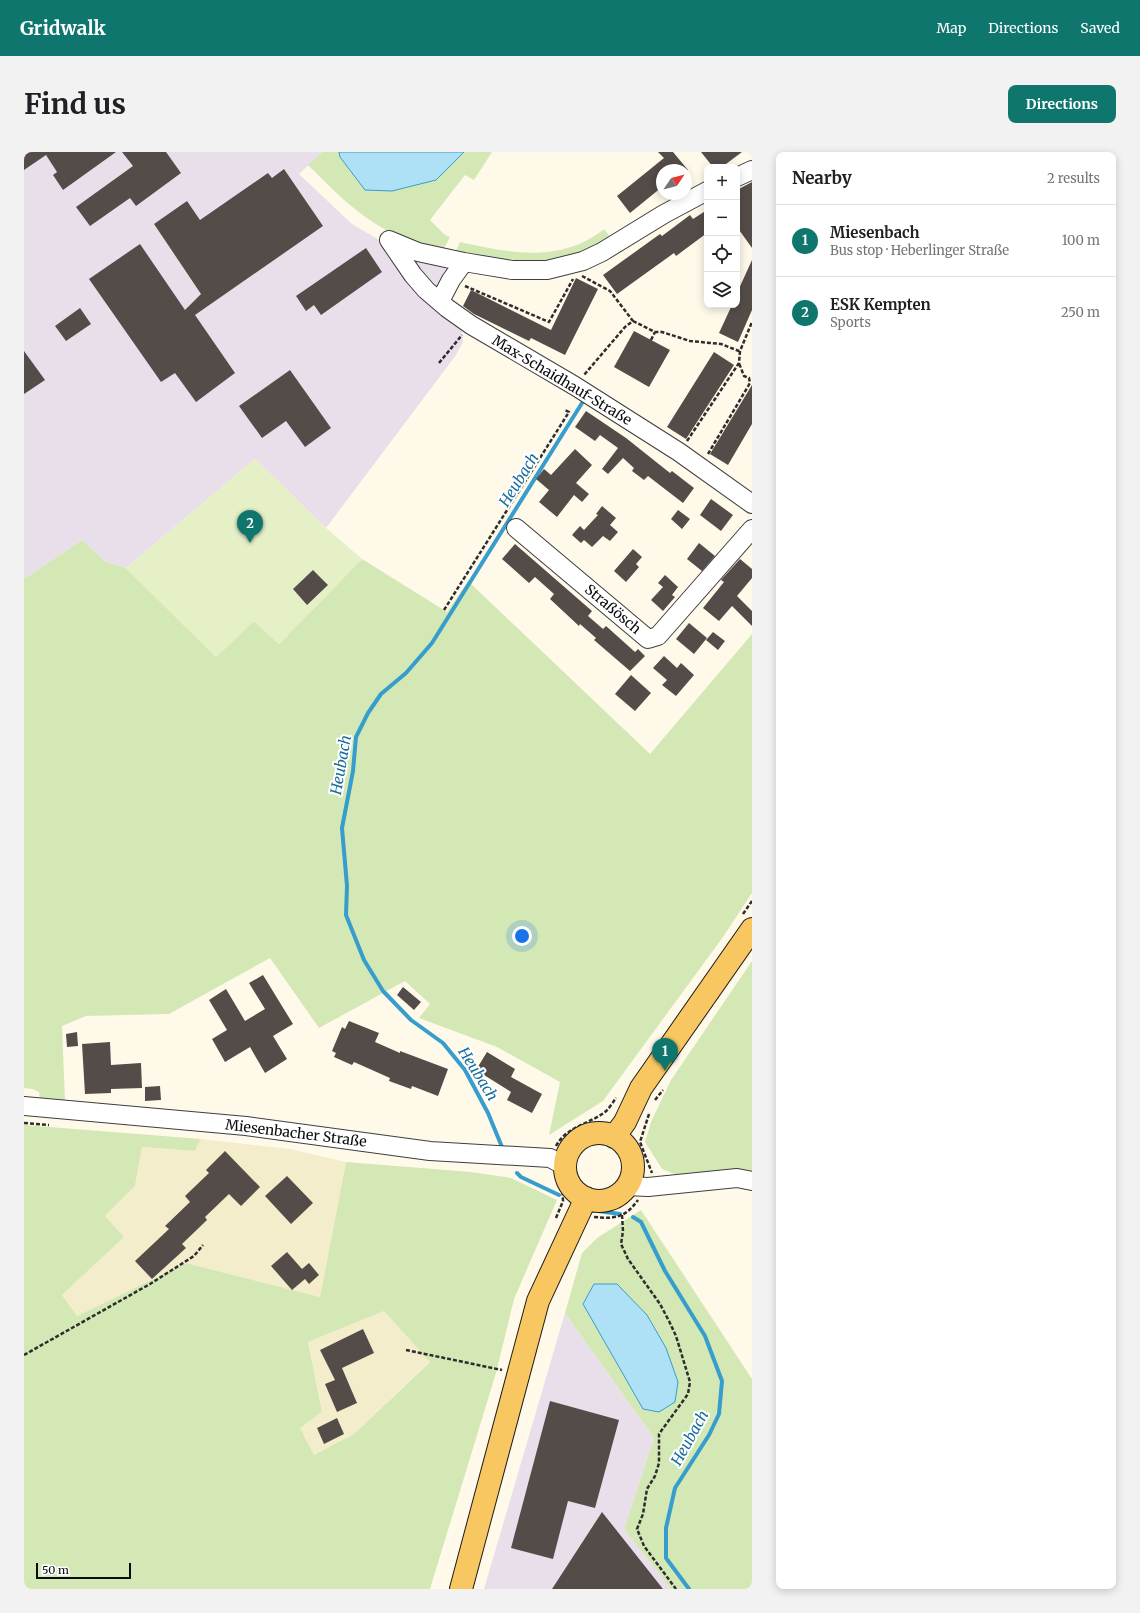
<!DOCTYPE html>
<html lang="en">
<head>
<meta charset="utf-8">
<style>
  :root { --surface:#fff; --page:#f2f2f2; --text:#202124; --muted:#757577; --line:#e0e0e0; --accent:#0f766e }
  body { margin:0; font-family:Merriweather,serif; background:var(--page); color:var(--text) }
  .controls { position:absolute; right:12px; top:12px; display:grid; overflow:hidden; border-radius:8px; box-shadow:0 2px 10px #0003 }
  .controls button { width:36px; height:36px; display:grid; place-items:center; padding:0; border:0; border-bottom:1px solid var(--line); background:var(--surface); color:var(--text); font:20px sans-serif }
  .compass { position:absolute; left:632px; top:12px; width:36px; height:36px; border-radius:50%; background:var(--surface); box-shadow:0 2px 10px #0003; rotate:55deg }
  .scale { position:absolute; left:12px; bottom:10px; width:95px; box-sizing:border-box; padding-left:4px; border:2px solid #0b0b0b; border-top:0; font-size:11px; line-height:14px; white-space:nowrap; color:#0b0b0b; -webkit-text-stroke:3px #fff; paint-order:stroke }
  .you { position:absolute; left:498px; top:784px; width:14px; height:14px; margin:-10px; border:3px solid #fff; border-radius:50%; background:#1a73e8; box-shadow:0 0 0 6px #1a73e833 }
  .badge { display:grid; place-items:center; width:26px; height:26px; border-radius:50%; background:var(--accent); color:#fff; font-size:13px; font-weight:700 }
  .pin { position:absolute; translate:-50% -33px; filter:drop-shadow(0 1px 2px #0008) }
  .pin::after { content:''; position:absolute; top:21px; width:14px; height:12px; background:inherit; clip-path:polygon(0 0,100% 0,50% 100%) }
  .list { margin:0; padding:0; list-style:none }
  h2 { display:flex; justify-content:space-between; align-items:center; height:52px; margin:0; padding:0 16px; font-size:17px }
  h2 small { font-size:13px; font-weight:400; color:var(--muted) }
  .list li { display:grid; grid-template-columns:26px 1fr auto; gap:12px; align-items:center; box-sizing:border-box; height:72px; padding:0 16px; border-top:1px solid var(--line) }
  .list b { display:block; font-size:15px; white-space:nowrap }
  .list p { margin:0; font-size:13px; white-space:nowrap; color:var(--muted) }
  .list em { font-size:13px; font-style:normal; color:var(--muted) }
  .icon { flex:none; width:22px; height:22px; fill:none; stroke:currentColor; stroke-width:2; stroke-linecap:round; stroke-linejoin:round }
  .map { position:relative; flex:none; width:728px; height:1437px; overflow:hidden; border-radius:8px }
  header { display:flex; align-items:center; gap:24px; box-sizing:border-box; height:56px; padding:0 20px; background:var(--accent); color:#fff }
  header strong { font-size:19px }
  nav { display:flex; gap:22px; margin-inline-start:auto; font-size:14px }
  .intro { display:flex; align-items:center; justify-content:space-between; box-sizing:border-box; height:96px; padding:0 24px }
  h1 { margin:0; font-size:28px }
  .button { padding:10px 18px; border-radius:8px; background:var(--accent); color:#fff; font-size:14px; font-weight:700 }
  main { display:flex; gap:24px; padding:0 24px }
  aside { flex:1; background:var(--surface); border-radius:8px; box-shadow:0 2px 10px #0003 }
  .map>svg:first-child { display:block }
  .industrial { fill:#e8dfeb }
  .farmland { fill:#f4edcb }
  .green { fill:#d4e8b5; fill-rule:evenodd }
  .pitch { fill:#e5f0c6 }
  .water { fill:#afe1f6; stroke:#369dcc }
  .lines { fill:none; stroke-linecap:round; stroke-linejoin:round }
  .stream { stroke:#369dcc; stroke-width:4 }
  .building { fill:#544c48 }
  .minor-casing { stroke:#3e3e3e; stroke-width:20 }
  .major-casing { stroke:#1c1c1c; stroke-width:24 }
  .path { stroke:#2d2d2d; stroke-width:2.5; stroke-dasharray:4 2; stroke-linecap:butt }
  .minor { stroke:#fff; stroke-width:18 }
  .major { stroke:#f8c761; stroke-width:22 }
  .labels { text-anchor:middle; stroke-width:4; stroke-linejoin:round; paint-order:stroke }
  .street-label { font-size:14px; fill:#0b0b0b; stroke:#fff }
  .water-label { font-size:15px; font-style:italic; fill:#166d9c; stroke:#fff }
</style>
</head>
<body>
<header>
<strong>Gridwalk</strong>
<nav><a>Map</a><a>Directions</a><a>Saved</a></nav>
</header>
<div class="intro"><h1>Find us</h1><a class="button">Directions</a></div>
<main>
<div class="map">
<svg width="728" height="1437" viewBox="0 0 728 1437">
  <rect width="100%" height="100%" fill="#fff9ea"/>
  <path class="industrial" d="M0,0H299L275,22L328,72L369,96L447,117L428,138L430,155L437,173L439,190L432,203L302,376L231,307L102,416L82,410L58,388L0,427Z
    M541,1161L630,1286L600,1377L647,1437H460Z"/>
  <path class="farmland" d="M177,987L266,997L322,1010L296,1145L162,1111L53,1164L38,1143L100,1085L81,1064L111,1034L118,995L171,999Z
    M360,1159L406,1209L330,1282L290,1303L276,1276L298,1260L284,1190Z"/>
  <path class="green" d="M299,0H315L316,5L429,11L440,0H468L450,28L441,23L406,68L421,83L426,85L419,98C400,92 380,87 362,78C332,62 307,36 284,13Z
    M580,77L587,86C566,96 545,108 522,111C492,115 460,106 431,101L436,90C486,101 536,112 580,77Z
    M58,388L82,410L102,416L192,505L230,469L255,492L338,407L423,460L444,429L626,602L728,482V741L699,785L579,949L525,983L536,930L473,895L395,866L406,852L381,829L295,876L246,806L145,862L62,864L38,874L41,948L16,947L15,940L8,937L0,936V427Z
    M728,809V1024L653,1023L638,1017L621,990L627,970L647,928Z
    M0,973L177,987L171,999L118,995L111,1034L81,1064L100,1085L38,1143L53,1164L162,1111L296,1145L322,1010L447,1020L487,1026L533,1048L490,1147L472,1221L406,1437H0ZM360,1159L406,1210L330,1282L290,1303L276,1276L298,1260L284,1190Z
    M617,1058L728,1227V1437H647L600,1377L630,1286L541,1161L558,1101L573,1086Z"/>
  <path class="pitch" d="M231,307L302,376L338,407L255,492L230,469L192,505L102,416Z"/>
  <path class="water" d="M315,0H440L412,28L368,39L341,38L316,5Z
    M570,1132H593L623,1163L642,1196L654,1230L651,1250L635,1260L619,1257L559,1152Z"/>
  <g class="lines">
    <path class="stream" d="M478,995L464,961L441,918L419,891L387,868L359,839L340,808L322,763L323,734L318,676L329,619L332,585L344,561L357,542L382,521L408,491L558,251
      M493,1021L497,1025L535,1043
      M574,1059L596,1062
      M609,1065L617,1070L641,1119L681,1184L698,1229L695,1262L685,1283L651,1336L642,1376V1406L665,1437"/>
  </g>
  <path class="building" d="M0,0H92L39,38L29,23L33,20L22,3L0,18Z
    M98,0H142L157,21L112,54L106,46L66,74L52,55L109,14Z
    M634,0H649L664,18H638V35L606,61L593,44L640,6Z
    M677,0H718L698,15H689Z
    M260,17L299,74L171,163L211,221L172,250L151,221L137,230L65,127L116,92L161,158L177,142L130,72L163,49L176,68L244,21L248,26Z
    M728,30V96L713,75V38Z
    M683,58V81L652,104L650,101L593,142L579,123L636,82L638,84L666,63L669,67Z
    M342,96L358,120L297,163L290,153L282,159L272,144Z
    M728,108V158L714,190L695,181L708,153H713V141Z
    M552,126L574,137L541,203L507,186L505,189L450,162L439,154L447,138L527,178Z
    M56,156L67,172L42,189L31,174Z
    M610,179L646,198L625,235L590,215Z
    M0,199L21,228L0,242Z
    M690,200L710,213L662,287L643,275Z
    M266,218L307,276L281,295L262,269L238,286L215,254Z
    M728,233V272L704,313L686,302Z
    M562,259L602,286L646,321L648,319L670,336L659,351L624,324L620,328L608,319L610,316L599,306L584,322L578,317L594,296L576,283L571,289L551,275Z
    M551,297L568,313L552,331L565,342L558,350L550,343L533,365L515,350L525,338L512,327L520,317L527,323Z
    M687,347L709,363L697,379L676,363Z
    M578,354L592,366L586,373L594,380L586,389L579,384L568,395L560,388L557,391L548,383L556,374L560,378L574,363L572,362Z
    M654,358L666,367L658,377L647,367Z
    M675,391L691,404L678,419L663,407Z
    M491,392L568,459L564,464L579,477L582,474L611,500L614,497L621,504L606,519L570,488L572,486L556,472L555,474L526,447L530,442L511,425L505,431L478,407Z
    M609,397L618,405L612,412L615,415L602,430L590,419Z
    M716,407L728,417V426L713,444L728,459V474L708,454L695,469L679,456L700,430L697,428Z
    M289,418L304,433L283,453L269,437Z
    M641,423L654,435L648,443L651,445L639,459L627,448L639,435L634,431Z
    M665,471L683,486L670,502L652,487Z
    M689,480L701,489L694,498L682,488Z
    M640,504L653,516L657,511L670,523L652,544L638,533L643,528L629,516Z
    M607,523L627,541L611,559L591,542Z
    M239,823L269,872L249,884L263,907L241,921L226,895L201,910L188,887L203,878L185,848L202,837L221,869L241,857L225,831Z
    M379,835L397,850L390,858L373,843Z
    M325,869L355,881L351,890L376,901V899L424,917L414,944L388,934L387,937L365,929L366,926L330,910L328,913L310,905L312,901L308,899L318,875L321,877Z
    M53,880L54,894L43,895L42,882Z
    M86,890L87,913L117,911L118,936L87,937V941L61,942L58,892Z
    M463,900L491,917L487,925L518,942L508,961L483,948L487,940L452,918Z
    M136,934L137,948L121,949V935Z
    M201,999L236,1035L217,1054L205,1042L181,1065L183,1068L158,1092L162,1096L128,1127L111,1109L145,1077L141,1074L166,1050L161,1044L185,1021L182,1018Z
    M263,1024L289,1051L267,1072L241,1044Z
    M263,1100L278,1117L285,1111L295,1123L285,1132L281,1127L268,1138L247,1114Z
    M339,1177L350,1201L318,1216L333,1251L313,1260L301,1232L311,1228L296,1198Z
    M526,1249L595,1268L571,1356L544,1349L529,1407L487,1396Z
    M313,1266L320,1282L300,1292L293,1276Z
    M578,1360L639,1437H528Z"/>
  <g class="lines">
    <g class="minor-casing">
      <path id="minor" d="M713,25L728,18
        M365,88L389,123L402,138L423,156L447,173L551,234L655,300L728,352
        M365,88L394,100L440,110L488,118H523L559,109L578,100L640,62L683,39
        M416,149L427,128L440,110
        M492,376L624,487L634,484L728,377
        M0,954L222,974L406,999L526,1006L541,1014
        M603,1034L624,1035L713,1026L728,1029"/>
    </g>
    <g class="major-casing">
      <path id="major" d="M541 1015a34 34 0 1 1 68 0a34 34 0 1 1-68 0Z
        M590,985L601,970L617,936L728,777
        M437,1437L514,1149L562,1046"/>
    </g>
    <path class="path" d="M558,124L586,139L609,169L601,175L560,223
      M441,134L525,170L549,127
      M609,169L631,180H638L666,189L697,192L715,199
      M627,188L631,180
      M415,211L438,183
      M663,289L715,211L716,199L728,170
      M684,302L726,231L725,226L720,224L715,211
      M420,458L545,260L541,258
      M719,762L728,749
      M631,948L639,938
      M625,962L616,990L628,1021
      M0,971L25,973
      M532,994C542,975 565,972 581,960C585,957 589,950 592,946
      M598,1063L599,1079L597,1092L604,1107L636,1152L645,1169L652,1184L666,1230L664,1242L635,1282V1311L631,1324L623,1337L619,1362L613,1377L620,1394L652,1437
      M570,1065C591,1067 601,1066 614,1048
      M532,1066L539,1049L538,1031L534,1028
      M382,1198L478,1218
      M0,1203L126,1132L170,1104L179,1093"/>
    <use href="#minor" class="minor"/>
    <use href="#major" class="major"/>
  </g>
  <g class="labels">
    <g class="street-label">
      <text transform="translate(538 228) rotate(31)" y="5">Max-Schaidhauf-Straße</text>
      <text transform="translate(589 457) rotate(40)" y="5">Straßösch</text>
      <text transform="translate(272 981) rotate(7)" y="5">Miesenbacher Straße</text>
    </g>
    <g class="water-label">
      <text transform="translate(495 328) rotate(-58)" y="5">Heubach</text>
      <text transform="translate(317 613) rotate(-80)" y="5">Heubach</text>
      <text transform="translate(454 922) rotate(58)" y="5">Heubach</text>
      <text transform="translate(666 1286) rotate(-61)" y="5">Heubach</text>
    </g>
  </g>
</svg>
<div class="controls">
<button>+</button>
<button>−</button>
<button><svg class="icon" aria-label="locate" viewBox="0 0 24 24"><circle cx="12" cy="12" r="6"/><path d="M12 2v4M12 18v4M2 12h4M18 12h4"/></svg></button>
<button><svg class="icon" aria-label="layers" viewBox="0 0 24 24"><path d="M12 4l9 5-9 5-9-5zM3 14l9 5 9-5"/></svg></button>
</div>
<svg class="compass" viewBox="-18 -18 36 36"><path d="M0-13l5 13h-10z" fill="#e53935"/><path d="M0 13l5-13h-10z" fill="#757577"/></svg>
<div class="scale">50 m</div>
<div class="you"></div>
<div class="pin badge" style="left:641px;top:919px">1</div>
<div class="pin badge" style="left:226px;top:391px">2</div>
</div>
<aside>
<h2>Nearby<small>2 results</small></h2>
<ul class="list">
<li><span class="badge">1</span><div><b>Miesenbach</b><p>Bus stop · Heberlinger Straße</p></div><em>100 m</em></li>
<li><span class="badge">2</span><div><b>ESK Kempten</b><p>Sports</p></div><em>250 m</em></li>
</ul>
</aside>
</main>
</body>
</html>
